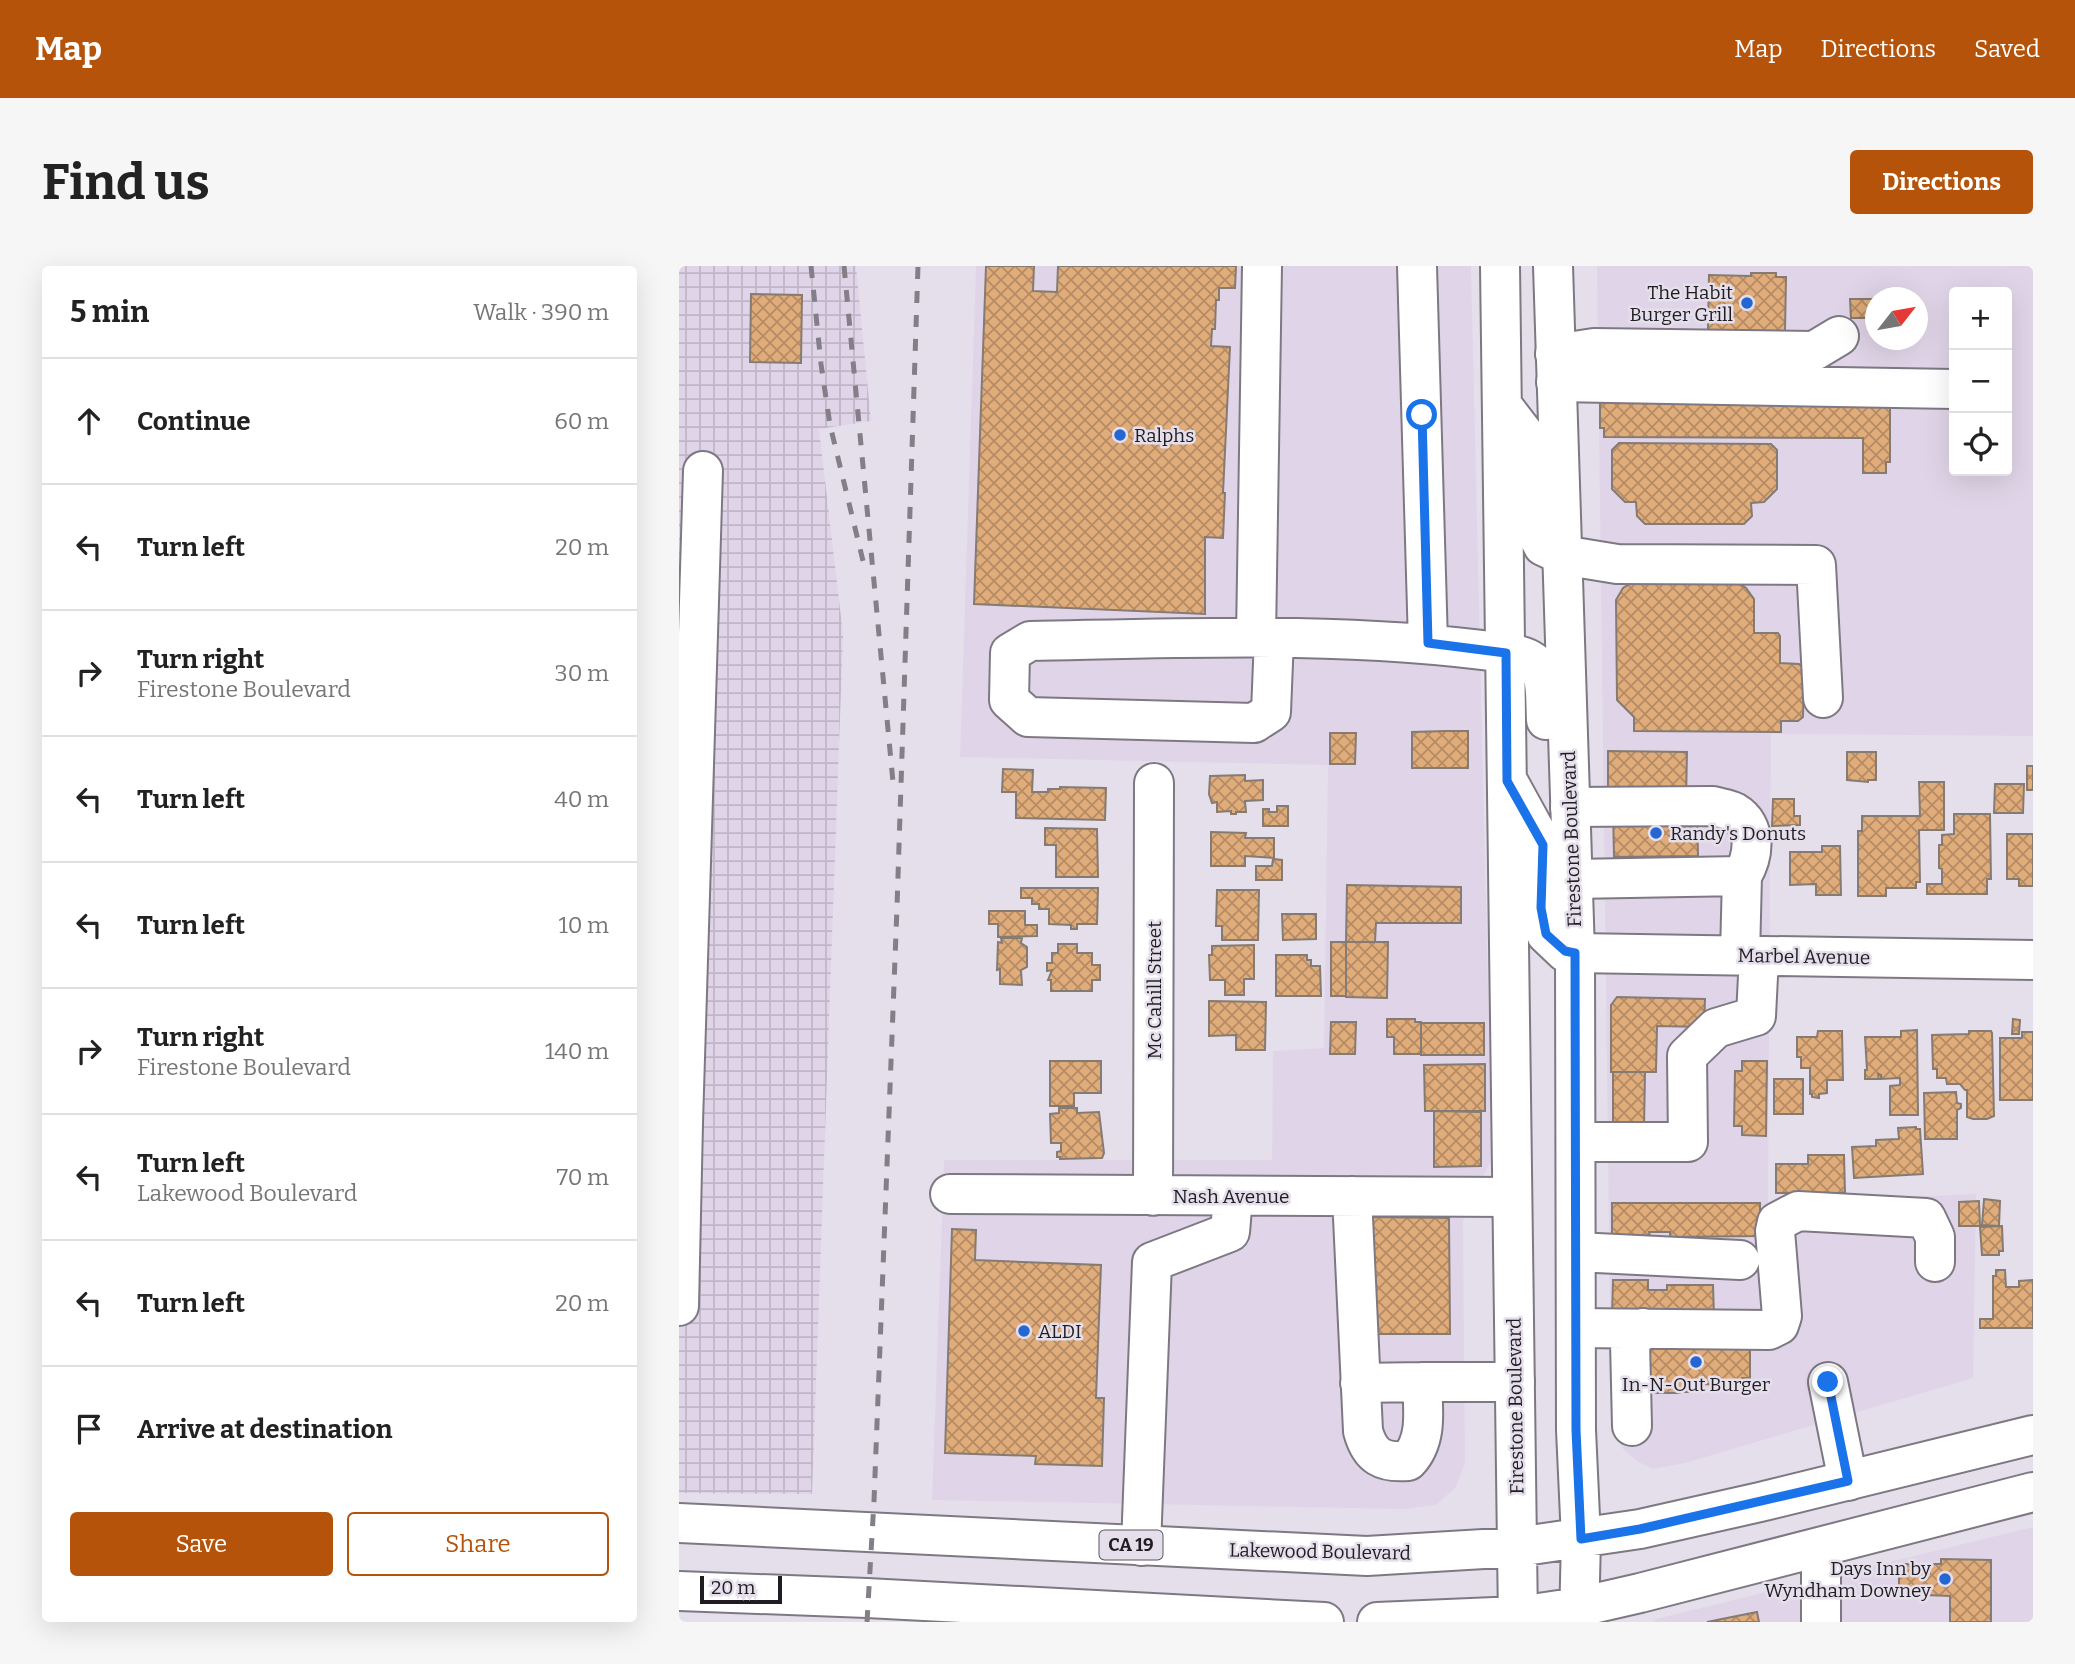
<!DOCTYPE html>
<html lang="en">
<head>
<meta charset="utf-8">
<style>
  :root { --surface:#fff; --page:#f6f6f6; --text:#222; --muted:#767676; --line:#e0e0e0; --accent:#b45309 }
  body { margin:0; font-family:Bitter,serif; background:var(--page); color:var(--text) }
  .controls { position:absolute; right:21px; top:21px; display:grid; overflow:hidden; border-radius:7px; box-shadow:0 7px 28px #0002 }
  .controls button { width:63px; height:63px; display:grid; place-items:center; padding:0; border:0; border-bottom:2px solid var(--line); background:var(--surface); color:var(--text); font:35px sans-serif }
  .compass { position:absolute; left:1186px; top:21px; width:63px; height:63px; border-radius:50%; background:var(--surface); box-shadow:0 7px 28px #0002; rotate:59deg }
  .scale { position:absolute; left:21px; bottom:18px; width:82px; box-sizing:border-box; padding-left:7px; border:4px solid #201d22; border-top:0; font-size:19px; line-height:24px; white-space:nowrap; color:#201d22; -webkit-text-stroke:5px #e5dfeb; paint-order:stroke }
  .stop { position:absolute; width:21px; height:21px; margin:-16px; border:5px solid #1a73e8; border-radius:50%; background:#fff }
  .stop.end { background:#1a73e8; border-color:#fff; box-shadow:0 2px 7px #0008 }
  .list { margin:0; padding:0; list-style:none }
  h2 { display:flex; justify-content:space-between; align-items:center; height:91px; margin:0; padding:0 28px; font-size:30px }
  h2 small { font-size:23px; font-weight:400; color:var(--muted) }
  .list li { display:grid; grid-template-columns:46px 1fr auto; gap:21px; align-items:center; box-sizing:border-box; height:126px; padding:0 28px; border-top:2px solid var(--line) }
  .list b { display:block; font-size:26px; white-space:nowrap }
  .list p { margin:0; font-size:23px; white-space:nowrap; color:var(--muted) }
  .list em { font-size:23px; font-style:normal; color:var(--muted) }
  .actions { display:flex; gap:14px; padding:21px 28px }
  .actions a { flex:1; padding:16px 0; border:2px solid var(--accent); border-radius:7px; text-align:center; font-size:24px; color:var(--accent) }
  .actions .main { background:var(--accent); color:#fff }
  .icon { flex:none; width:38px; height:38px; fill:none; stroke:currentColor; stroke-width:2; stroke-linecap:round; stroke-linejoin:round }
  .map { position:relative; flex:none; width:1354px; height:1356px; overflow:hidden; border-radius:7px }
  header { display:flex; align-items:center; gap:42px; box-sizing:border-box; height:98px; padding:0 35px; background:var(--accent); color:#fff }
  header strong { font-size:33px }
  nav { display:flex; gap:38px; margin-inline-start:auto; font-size:24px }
  .intro { display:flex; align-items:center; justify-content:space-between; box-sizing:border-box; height:168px; padding:0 42px }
  h1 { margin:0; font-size:49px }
  .button { padding:18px 32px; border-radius:7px; background:var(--accent); color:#fff; font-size:24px; font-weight:700 }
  main { display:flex; gap:42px; padding:0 42px }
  aside { flex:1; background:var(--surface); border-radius:7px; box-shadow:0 7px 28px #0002 }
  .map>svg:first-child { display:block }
  .built { fill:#e0d5e8; fill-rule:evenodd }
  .industrial { fill:url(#industrial-grid) }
  .building { fill:url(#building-cross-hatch); stroke:#857b72; stroke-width:2 }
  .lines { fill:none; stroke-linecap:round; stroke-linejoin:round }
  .minor-casing { stroke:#7e7883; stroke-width:42 }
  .major-casing { stroke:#7e7883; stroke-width:42 }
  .minor { stroke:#fff; stroke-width:38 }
  .major { stroke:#fff; stroke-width:38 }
  .rail { stroke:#837e87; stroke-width:5; stroke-dasharray:12 12; stroke-linecap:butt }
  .route { stroke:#1a73e8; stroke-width:9 }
  .poi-dot { fill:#2466d2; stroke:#e5dfeb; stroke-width:2.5 }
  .labels { text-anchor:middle; stroke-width:5; stroke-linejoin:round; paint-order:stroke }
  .shield { fill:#e5dfeb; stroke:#5b575e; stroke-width:2 }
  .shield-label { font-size:18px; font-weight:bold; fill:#201d22 }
  .poi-label { font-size:19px; fill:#201d22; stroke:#e5dfeb; text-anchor:start }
  .street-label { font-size:19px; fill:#201d22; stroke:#e5dfeb }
</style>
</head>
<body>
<header>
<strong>Map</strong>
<nav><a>Map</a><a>Directions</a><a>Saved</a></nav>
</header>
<div class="intro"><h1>Find us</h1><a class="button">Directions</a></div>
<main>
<aside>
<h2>5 min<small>Walk · 390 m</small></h2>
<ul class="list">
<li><svg class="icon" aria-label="ahead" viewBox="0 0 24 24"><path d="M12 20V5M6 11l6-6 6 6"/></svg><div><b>Continue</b></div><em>60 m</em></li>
<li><svg class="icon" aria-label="left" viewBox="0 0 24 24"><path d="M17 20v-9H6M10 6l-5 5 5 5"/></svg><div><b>Turn left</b></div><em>20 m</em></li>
<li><svg class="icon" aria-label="right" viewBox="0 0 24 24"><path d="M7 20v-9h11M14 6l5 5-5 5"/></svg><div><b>Turn right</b><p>Firestone Boulevard</p></div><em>30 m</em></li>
<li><svg class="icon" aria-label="left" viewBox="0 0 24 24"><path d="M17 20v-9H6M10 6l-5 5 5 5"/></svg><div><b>Turn left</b></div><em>40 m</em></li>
<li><svg class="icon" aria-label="left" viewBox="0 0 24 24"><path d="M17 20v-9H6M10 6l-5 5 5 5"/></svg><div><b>Turn left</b></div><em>10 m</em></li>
<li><svg class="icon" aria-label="right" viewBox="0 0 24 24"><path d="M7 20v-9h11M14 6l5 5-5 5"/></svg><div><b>Turn right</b><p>Firestone Boulevard</p></div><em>140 m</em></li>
<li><svg class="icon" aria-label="left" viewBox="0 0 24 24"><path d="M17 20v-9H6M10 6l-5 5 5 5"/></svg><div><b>Turn left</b><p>Lakewood Boulevard</p></div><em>70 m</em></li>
<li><svg class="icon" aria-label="left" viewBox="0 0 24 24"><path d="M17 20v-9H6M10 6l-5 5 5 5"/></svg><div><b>Turn left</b></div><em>20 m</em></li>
<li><svg class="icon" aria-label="arrive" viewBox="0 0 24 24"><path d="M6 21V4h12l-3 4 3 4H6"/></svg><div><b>Arrive at destination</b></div></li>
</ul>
<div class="actions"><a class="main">Save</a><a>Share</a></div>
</aside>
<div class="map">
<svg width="1354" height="1356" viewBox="0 0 1354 1356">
  <defs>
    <pattern id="industrial-grid" width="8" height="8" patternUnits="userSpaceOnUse" patternTransform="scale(1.75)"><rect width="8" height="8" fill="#e0d5e8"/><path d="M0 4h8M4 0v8" fill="none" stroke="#c0b6c7"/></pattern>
    <pattern id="building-cross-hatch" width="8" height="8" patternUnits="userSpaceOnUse" patternTransform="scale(1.75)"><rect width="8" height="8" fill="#e0ac7a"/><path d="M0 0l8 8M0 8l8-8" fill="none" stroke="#b58b64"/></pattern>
  </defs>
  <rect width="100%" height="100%" fill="#e5dfeb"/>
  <path class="built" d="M297,0H792L813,892L784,955L786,1198L776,1222L757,1239L725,1243L253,1234L265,894H593L594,785L645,782L649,499L281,491Z
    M918,0H1354V470L1092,468L1089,937L1297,928L1294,1112L1006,1197L974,1203L958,1195L943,1182L931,1050ZM1275,26H1328V205H1275ZM1196,32H1238V74H1196Z
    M1354,1261V1356H975L977,1353Z"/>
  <path class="industrial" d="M0,0H177L192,155L140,163L164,368L133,1228L0,1227Z"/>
  <path class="building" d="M307,0H355L354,25L378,26L379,0H557L556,22H540V34H537L536,63H533L532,80L551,81L544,227H546L544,272L526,271V348L295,338Z
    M1072,7H1097V11H1107L1106,65L1029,64L1030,9L1072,10Z
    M72,28L123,29L122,97L71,96Z
    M1171,33H1196V52H1172Z
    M921,133L1211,136V196H1207V207H1184V172L925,171V162H921Z
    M940,177L1092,178L1098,184V223L1085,236L1072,237L1073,250L1065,258H966L958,250L957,236H946L933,223V184Z
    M957,314H1056L1067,322L1075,333V367H1099L1101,370V397L1120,398L1125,403L1124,451L1119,455H1102V466L955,465V451L938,434L937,334L944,322Z
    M767,465H789V502H733V466Z
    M651,467H677L676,498H651Z
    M929,485L1008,486L1007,533L929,532Z
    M1168,486H1197V514H1189V516L1168,514Z
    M1348,500H1354V524H1348Z
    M324,503L354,504L353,526H369V523H381V521L427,522L426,554L337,552V526H323Z
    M566,509V515L584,514V534L566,535L567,546H557V548H552V545L538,546V536L533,537L530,528L531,510Z
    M1240,516H1265V564H1240L1241,616H1237V622H1207V630H1179V565H1183V550H1241Z
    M1316,518H1345L1344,547H1315Z
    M1094,533H1115V550H1121V559L1093,560Z
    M598,540H609V560H584V543H590V546H598Z
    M1018,543L1019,590L935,591L934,544Z
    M1275,548H1311L1312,613H1308V628H1248V618H1263V603L1260,602V579H1263V569L1275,568Z
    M366,562L418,563L419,611H377V579H366Z
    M532,566L567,567L566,572H595V592L566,590V600H532Z
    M1328,568H1354V620H1340V613H1328Z
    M1143,580H1161L1162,629H1137V618L1111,619V586H1143Z
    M594,593L603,594V614H577V600H593Z
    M668,619L782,621V657H697L696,676H667Z
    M342,622H419L418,658H398V663H392V659L370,658V643H360V638H353V632H342Z
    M538,624H580L579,674H543V660H537Z
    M310,645H346V659H358V670L319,671V658H310Z
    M603,648H637V673L604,674Z
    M322,672H343L342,677L348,681V701L342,704L343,719L321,718V703L318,704L319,676L323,677Z
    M652,676H667V730H652Z
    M667,676H709L708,732L667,731Z
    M379,678H398V687H413V699H421V714H413V725H372V714H369L373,704L368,705V697H373V687H379Z
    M575,679V713H565V729H546V714H531L530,689H533V680Z
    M597,689H628V694H632V700H641L642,730H597Z
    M938,731L1026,733L1025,761L978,760L977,806H932V739Z
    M530,735L587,736L586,784H557V769L530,770Z
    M708,753H736V756H742V788H715V771H708Z
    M1334,753L1341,754L1340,768H1333Z
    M652,756H677L676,788H651Z
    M742,757H805V789H742Z
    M1238,764L1239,849H1211V820L1221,819V812L1202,813V809L1199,808L1200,813H1186V804H1188L1186,771H1222V765Z
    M1139,765H1163L1164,814H1148V827L1140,828V832L1133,831V828H1131V802H1122V791H1118V771H1138Z
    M1290,765H1312L1313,767L1315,850L1308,853H1294L1288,851V824H1286L1281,818H1268L1267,812H1258V803H1254L1253,769L1290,768Z
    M1343,766H1354V834H1321V772H1343Z
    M371,795H422V827H395V840H371Z
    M1063,795H1088L1087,870L1063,869V860H1055L1056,805H1063Z
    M806,798V845H746L745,799Z
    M934,806H966L965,863L934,862Z
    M1095,813H1124V848H1095Z
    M1277,826L1278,837L1282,838V842L1278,844V873H1246L1245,827Z
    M380,842H398V847L420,846L425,887L423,892L381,893V891H378V886L382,885V877H372L371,848L380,847Z
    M755,845L802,846V900L755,901Z
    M1237,861V863H1241L1244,908L1175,912L1173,881L1197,880V874L1220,873L1219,862Z
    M1129,889H1165L1166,927H1097V898H1129Z
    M1305,933L1321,935L1320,960L1303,959Z
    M1300,935L1301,960H1280V936Z
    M933,937H1081V970L991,971V966H970L971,970H933Z
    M688,951L770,952L771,1068H688Z
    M1323,960L1324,985H1320V989H1303L1301,961Z
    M273,963L297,964L296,994L422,999L417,1132H425L423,1200L356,1198L357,1190L266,1187Z
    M1317,1004H1326L1327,1021H1340V1015L1354,1014V1062H1301V1053H1314V1010H1317Z
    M934,1014H969V1024H988V1019H1034L1035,1051H933Z
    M968,1074L1071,1078V1112H1063V1119L1023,1118L1022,1126H1002V1124L1001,1127H977V1124H972V1119H968Z
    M1262,1293L1312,1294V1356H1271V1330L1220,1328V1298H1262Z
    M1078,1346L1080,1356H1028Z"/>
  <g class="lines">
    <g class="minor-casing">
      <path id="minor" d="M738,0L749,377
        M876,88L915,82L1135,85L1160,70
        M877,116L1275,123
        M883,289L938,298L1137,299L1144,432
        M577,371L583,0
        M595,372L592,446L575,457L349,451L330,434L331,387L351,375C509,372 669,365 826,387
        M891,541L1034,540C1040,542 1049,543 1055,546C1079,560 1075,590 1063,610L1061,689
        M894,613L1063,610
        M896,687L1354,694
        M0,857H4L24,205
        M897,876H1009L1008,790L1037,762L1077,750L1080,690
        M271,928L833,931
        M474,930L475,517
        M673,930L684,1165C691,1191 704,1197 729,1195C749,1174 744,1144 743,1116H836
        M897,986L1061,994
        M0,1040L4,857
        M897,1062L1090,1064L1100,1059L1103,1050L1096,965L1098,956L1119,945L1247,952L1256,971V996
        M1149,1116L1169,1215
        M681,1117L743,1116
        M953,1160L951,1076L964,1062
        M462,1280L473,996L551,966L554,930
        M1142,1356V1281"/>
    </g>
    <g class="major-casing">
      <path id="major" d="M821,0L839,1356
        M874,0L896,687L897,1164L902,1273L900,1356
        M823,139L850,174L855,262L864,280L883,289
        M826,387C872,391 865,417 867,454
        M830,517L864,579L862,642L867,668L886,686L896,687
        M0,1257L688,1290L838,1281L961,1263L1081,1236L1354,1169
        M0,1325L188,1332L645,1356
        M698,1356L839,1350L900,1341L961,1327L1354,1226"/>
    </g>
    <use href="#minor" class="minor"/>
    <use href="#major" class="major"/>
    <path class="rail" d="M132,0L142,98L151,159L185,299
      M165,0L214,516
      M188,1356L195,1235L218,641L239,0"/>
  </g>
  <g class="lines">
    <path class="route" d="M743,149L749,377L827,387L828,515L864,579L862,642L867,668L886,685L896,687L897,1164L902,1273L961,1263L1169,1215L1149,1116"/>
  </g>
  <g class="poi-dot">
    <circle cx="1068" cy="37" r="7"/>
    <circle cx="441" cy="169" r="7"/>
    <circle cx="977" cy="567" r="7"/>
    <circle cx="345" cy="1065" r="7"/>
    <circle cx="1017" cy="1096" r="7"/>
    <circle cx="1266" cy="1313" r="7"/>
  </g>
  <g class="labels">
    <rect class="shield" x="420.5" y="1264.5" width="63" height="29" rx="5"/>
    <g class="shield-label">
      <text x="452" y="1285">CA 19</text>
    </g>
    <g class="poi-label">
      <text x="1054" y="33" text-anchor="end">The Habit<tspan x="1054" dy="22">Burger Grill</tspan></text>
      <text x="455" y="176">Ralphs</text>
      <text x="991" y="574">Randy's Donuts</text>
      <text x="359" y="1072">ALDI</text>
      <text x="1017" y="1125" text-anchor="middle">In-N-Out Burger</text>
      <text x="1252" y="1309" text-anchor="end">Days Inn by<tspan x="1252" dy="22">Wyndham Downey</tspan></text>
    </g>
    <g class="street-label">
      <text transform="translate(892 573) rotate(-92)" y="7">Firestone Boulevard</text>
      <text transform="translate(1125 690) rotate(1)" y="7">Marbel Avenue</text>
      <text transform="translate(475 724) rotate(-90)" y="7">Mc Cahill Street</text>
      <text x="552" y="937">Nash Avenue</text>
      <text transform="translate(836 1140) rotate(-91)" y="7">Firestone Boulevard</text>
      <text transform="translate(641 1285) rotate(1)" y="7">Lakewood Boulevard</text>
    </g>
  </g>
</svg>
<div class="controls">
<button>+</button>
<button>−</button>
<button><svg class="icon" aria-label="locate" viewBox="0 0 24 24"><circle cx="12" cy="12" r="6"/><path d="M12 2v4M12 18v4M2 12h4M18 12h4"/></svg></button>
</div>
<svg class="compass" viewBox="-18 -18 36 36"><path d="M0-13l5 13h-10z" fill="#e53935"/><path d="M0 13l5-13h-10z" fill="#767676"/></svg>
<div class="scale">20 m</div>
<div class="stop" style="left:743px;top:149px"></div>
<div class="stop end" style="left:1149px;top:1116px"></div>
</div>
</main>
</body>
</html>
